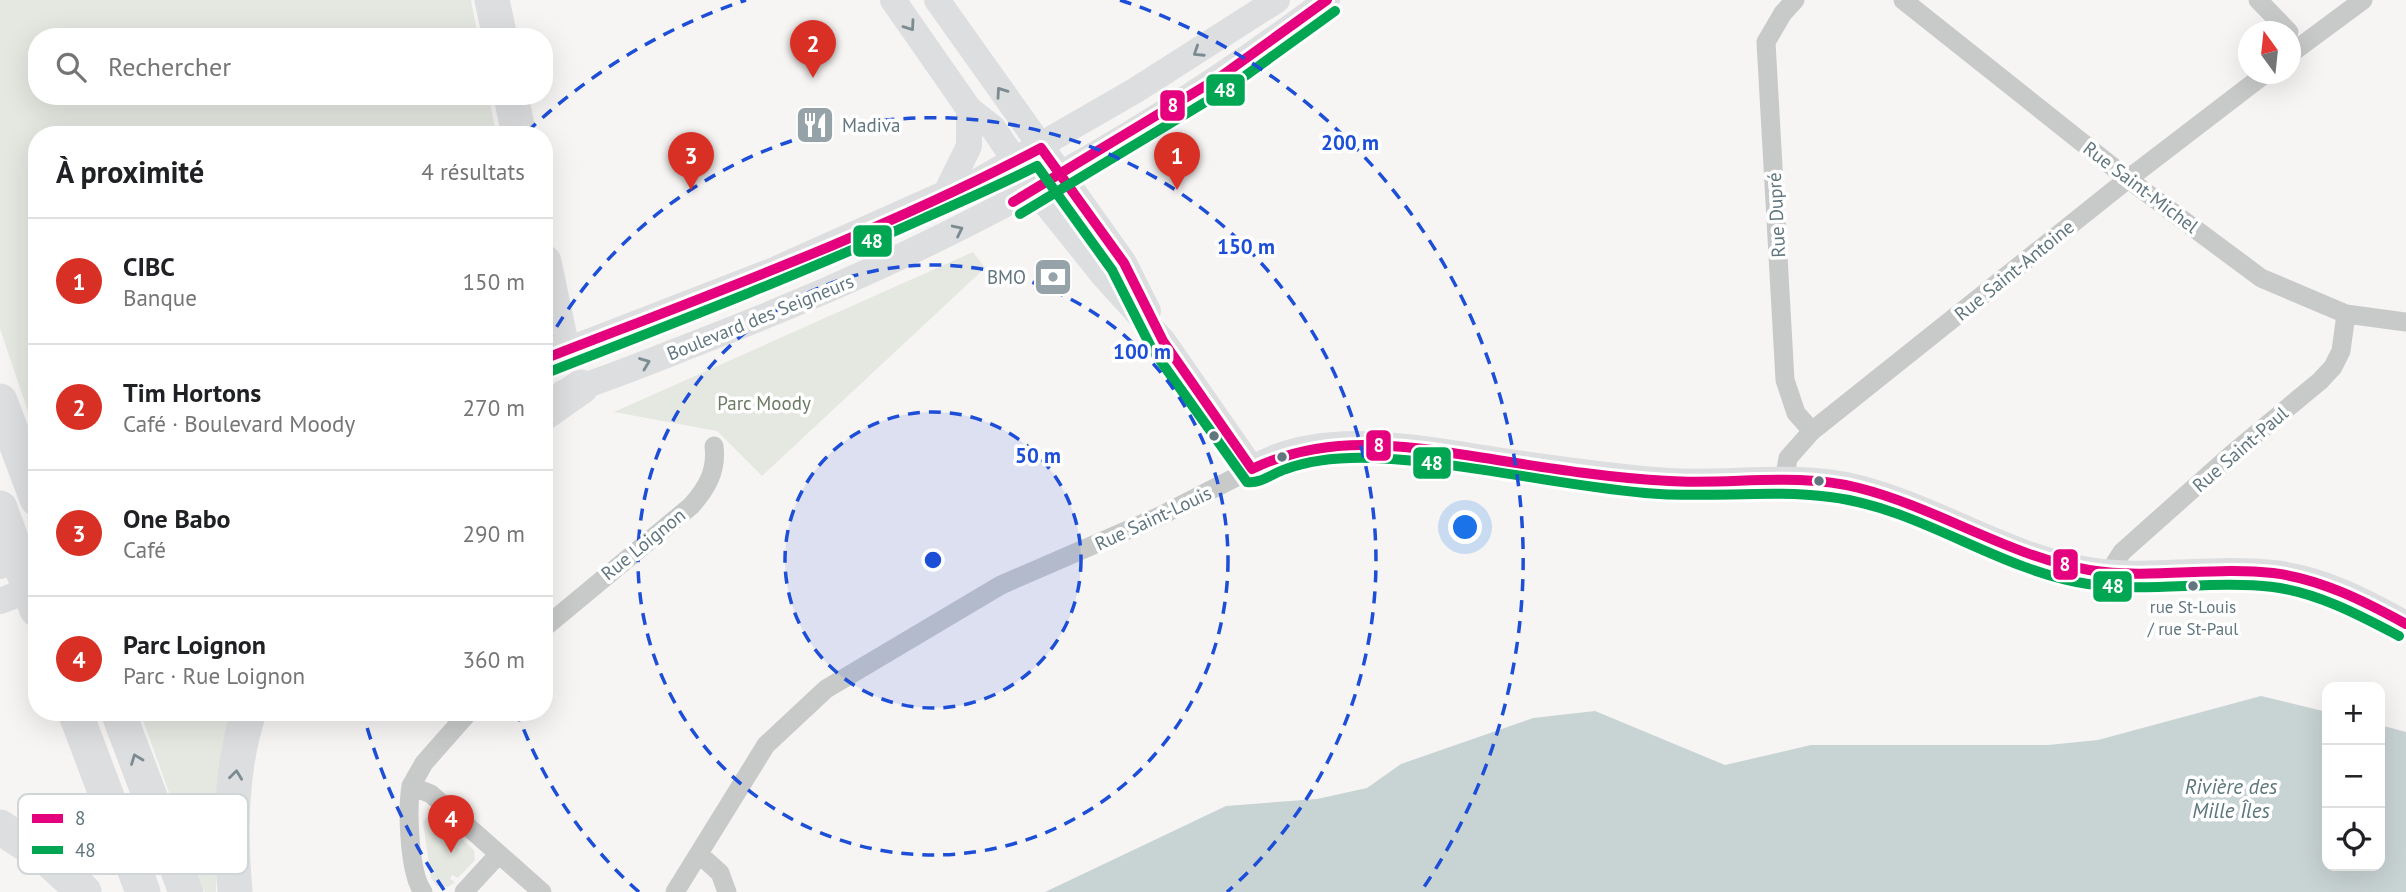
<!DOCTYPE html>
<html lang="fr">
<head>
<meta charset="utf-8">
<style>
  :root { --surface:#fff; --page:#f2f2f2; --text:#202124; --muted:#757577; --line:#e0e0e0; --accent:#d93025 }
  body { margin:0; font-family:"PT Sans",sans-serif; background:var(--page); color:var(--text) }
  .controls { position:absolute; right:21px; bottom:21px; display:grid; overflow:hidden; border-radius:14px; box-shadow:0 7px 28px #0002 }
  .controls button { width:63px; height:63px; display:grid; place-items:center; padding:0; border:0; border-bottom:2px solid var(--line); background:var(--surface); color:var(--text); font:35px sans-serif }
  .compass { position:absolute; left:2238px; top:21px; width:63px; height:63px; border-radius:50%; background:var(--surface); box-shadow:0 7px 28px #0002; rotate:345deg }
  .you { position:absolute; left:1466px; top:528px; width:24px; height:24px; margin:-18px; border:5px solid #fff; border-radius:50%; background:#1a73e8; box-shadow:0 0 0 10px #1a73e833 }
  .badge { display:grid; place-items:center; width:46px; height:46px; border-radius:50%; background:var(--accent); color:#fff; font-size:23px; font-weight:700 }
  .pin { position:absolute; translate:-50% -58px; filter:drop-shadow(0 2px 4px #0008) }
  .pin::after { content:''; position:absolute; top:37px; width:24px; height:21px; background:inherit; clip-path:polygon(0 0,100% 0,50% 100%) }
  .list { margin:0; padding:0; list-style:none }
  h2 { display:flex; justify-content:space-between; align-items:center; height:91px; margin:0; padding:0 28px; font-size:30px }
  h2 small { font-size:23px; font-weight:400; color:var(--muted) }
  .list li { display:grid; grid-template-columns:46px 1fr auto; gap:21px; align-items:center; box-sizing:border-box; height:126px; padding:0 28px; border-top:2px solid var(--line) }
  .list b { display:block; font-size:26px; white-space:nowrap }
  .list p { margin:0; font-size:23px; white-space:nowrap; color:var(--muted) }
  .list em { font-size:23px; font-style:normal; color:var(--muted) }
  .icon { flex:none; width:38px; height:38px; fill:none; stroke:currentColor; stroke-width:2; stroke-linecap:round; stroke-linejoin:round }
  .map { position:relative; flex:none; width:2406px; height:892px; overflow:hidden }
  .search { position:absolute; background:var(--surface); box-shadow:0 7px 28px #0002; left:28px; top:28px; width:525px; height:77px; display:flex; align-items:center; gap:18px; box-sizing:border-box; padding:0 24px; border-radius:28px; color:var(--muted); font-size:26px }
  .panel { position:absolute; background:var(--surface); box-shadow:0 7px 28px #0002; left:28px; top:126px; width:525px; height:595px; border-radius:28px }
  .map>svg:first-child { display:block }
  .green { fill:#e5e7e1 }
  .water { fill:#c8d3d4 }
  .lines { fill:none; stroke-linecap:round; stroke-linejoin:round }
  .minor { stroke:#c8caca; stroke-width:19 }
  .secondary { stroke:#dddedf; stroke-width:26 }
  .motorway { stroke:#dddedf; stroke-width:35 }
  .bus-1-casing { stroke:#fff; stroke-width:16 }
  .bus-2-casing { stroke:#fff; stroke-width:16 }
  .bus-1 { stroke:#e5007d; stroke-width:10 }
  .bus-2 { stroke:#00a651; stroke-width:10 }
  .oneway { stroke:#7a8b91 }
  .ring { fill:none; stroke:#1d4ed8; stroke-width:3.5; stroke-dasharray:12 9 }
  .bus-dot { fill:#61767e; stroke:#fff; stroke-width:2.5 }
  .labels { text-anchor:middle; stroke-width:7; stroke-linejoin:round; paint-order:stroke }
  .bus-label { font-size:17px; fill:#61767e; stroke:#fff }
  .poi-label { font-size:19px; fill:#61767e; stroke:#fff; text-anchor:start }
  .street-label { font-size:19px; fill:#61767e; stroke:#fff }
  .park-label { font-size:19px; fill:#6c7b64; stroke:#fff }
  .water-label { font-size:21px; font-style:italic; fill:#5c767a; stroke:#fff }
  .key { fill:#fff; stroke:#d0d6d8; stroke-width:2 }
  .key-label { font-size:19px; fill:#61767e }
  .centre { fill:#1d4ed8; stroke:#fff; stroke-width:3.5 }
  .ring-label { font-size:21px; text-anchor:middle; font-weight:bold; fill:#1d4ed8; stroke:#fff; stroke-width:7; stroke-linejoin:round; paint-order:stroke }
  .line-badge { stroke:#fff; stroke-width:2.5 }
  .badge-label { font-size:19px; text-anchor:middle; font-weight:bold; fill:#fff }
</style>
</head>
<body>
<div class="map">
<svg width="2406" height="892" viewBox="0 0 2406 892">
  <rect width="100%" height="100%" fill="#f6f5f4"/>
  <path class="green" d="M0,0H471L478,37H37V96H489L496,135H37V438L0,329Z
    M973,252L985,268L762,476L717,431L614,412Z
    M140,712H230L217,793L216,892H205Z
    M429,815L439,819L474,850L475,860L458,878L452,875L450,879L455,882L448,887L437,886L431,878L423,822Z"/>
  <path class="water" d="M2261,696L2327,712V866H2380V725L2406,732V892H1045L1226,806L1317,799L1367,788L1401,764L1533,718L1595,711L1725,765L1811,745H2048L2098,740Z"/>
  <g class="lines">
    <path class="minor" d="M1795,0L1783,13L1766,42L1785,380L1796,413L1812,431
      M1903,0L2128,179L2261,278L2346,314L2406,322
      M2258,0L2289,32
      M2290,54L2363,0
      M1784,481L1788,458L1812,431L2128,179L2265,74
      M2114,572L2115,563L2122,552L2232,454L2320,381L2333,367L2341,351L2346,314
      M544,628L691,506C707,488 717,471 714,446
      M469,712L424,763L411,786L431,794L542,892
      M411,786C407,810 409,873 423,892
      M699,854L720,873L727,892
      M464,892L498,855
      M675,892L766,745L826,689L1001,585L1160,516L1252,469"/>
    <path class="secondary" d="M893,0L969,109L993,128L1035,190L1104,276L1163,341L1252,469C1323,425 1425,450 1503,461C1558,469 1613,477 1669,481C1731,485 1798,472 1859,488C1937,508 2008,557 2089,570C2149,580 2212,566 2273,573C2321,578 2364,601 2406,624
      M937,0L1124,263L1148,311
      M946,193L969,146V109
      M544,359L774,270L946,193L973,184L1136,90L1277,0
      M563,393C610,378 656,359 702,341C927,255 1134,146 1327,0
      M0,566L37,552
      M0,601L37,587"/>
    <path class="motorway" d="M492,0L500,37
      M511,96L519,135
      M544,262L563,352
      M0,401L37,499
      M544,413L581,387
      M0,508L37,610
      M75,712L143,892
      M118,712L186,892
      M0,827L48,859L84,892
      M235,892C230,832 230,770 249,712"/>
    <g class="bus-1-casing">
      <path id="bus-1" d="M1013,202L1220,77L1327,0
        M544,359C711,294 882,232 1041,148L1124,263L1163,341L1252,469C1333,430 1412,447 1497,460C1554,469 1611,478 1669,481C1732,485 1797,472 1859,488C1938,508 2008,556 2089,570C2150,580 2212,566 2273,573C2321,579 2364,601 2406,624"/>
    </g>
    <g class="bus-2-casing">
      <path id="bus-2" d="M1020,214L1227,89L1335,11
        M549,372C674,323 798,275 920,220C960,202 998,186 1037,166L1112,270L1152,349L1247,482C1261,484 1273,473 1286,469C1313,459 1344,457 1374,458C1465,462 1555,485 1645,493C1707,499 1768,489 1830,497C1921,508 1997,570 2088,584C2149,593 2211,580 2273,587C2318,593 2359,615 2399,636"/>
    </g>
    <use href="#bus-1" class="bus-1"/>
    <use href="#bus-2" class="bus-2"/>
  </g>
  <defs><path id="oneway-chevron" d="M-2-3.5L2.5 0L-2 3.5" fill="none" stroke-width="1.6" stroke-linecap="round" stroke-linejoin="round" transform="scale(1.75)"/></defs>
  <g class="oneway">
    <use href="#oneway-chevron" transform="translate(910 26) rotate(55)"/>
    <use href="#oneway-chevron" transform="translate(1198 52) rotate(147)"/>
    <use href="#oneway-chevron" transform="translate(1001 92) rotate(-125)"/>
    <use href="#oneway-chevron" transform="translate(958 230) rotate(-26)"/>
    <use href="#oneway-chevron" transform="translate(645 363) rotate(-21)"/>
    <use href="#oneway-chevron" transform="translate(136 759) rotate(-111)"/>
    <use href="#oneway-chevron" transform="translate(236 775) rotate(-83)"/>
  </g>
  <circle cx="933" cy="560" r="148" fill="#1d4ed8" fill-opacity=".12"/>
  <g class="ring">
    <circle cx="933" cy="560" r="148"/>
    <circle cx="933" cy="560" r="295"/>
    <path d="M639 892A443 443 0 0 1 518 715M546 345A443 443 0 1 1 1227 892"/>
    <path d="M444 890A590 590 0 0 1 363 713M527 132A590 590 0 0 1 746 0M1120 0A590 590 0 0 1 1422 890"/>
  </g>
  <defs>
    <g id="restaurant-square" transform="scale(2.0125)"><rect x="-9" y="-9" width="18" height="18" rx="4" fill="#95a2a7" stroke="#fff"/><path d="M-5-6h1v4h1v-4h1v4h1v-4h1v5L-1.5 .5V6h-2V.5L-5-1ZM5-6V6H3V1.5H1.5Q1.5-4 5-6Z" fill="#fff"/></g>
    <g id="bank-square" transform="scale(2.0125)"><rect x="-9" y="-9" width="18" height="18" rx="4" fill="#95a2a7" stroke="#fff"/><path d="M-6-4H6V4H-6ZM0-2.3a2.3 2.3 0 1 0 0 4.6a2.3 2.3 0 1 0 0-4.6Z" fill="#fff"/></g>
  </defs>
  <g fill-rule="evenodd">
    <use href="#restaurant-square" x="815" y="125"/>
    <use href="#bank-square" x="1053" y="277"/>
  </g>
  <g class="bus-dot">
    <circle cx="1214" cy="436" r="6"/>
    <circle cx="1282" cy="457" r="6"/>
    <circle cx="1819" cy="481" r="6"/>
    <circle cx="2193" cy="586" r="6"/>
  </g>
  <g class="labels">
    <g class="bus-label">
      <text x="2193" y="613">rue St-Louis<tspan x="2193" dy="22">/ rue St-Paul</tspan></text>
    </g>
    <g class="poi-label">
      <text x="842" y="132">Madiva</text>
      <text x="1026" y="284" text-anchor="end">BMO</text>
    </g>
    <g class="street-label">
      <text transform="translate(2141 187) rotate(37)" y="7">Rue Saint-Michel</text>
      <text transform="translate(1776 215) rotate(-93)" y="7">Rue Dupré</text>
      <text transform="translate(2014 270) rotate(-39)" y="7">Rue Saint-Antoine</text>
      <text transform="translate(760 317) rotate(-22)" y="7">Boulevard des Seigneurs</text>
      <text transform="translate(2240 449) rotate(-41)" y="7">Rue Saint-Paul</text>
      <text transform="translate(1153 518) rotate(-25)" y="7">Rue Saint-Louis</text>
      <text transform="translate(643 544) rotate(-39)" y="7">Rue Loignon</text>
    </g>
    <g class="park-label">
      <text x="764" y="410">Parc Moody</text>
    </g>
    <g class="water-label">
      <text x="2231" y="794">Rivière des<tspan x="2231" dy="24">Mille Îles</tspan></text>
    </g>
  </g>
  <rect x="18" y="794" width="230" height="80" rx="10" class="key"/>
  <rect x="32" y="814" width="31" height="9" fill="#e5007d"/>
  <rect x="32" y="846" width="31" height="8" fill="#00a651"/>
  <g class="key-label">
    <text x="75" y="825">8</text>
    <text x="75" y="857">48</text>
  </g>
  <circle cx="933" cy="560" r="10" class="centre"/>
  <g class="ring-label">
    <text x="1350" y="150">200 m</text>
    <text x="1246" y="254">150 m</text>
    <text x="1142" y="359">100 m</text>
    <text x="1038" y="463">50 m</text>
  </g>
  <g class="line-badge">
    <rect x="1205" y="73" width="41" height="34" rx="7" fill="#00a651"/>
    <rect x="1159" y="89" width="27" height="33" rx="7" fill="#e5007d"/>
    <rect x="852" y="224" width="41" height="34" rx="7" fill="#00a651"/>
    <rect x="1365" y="429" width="27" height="33" rx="7" fill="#e5007d"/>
    <rect x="1412" y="446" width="40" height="34" rx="7" fill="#00a651"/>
    <rect x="2052" y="548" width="27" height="33" rx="7" fill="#e5007d"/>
    <rect x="2092" y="570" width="41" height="33" rx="7" fill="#00a651"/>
  </g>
  <g class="badge-label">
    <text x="1225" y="97">48</text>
    <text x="1173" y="112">8</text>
    <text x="872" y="248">48</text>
    <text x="1379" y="452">8</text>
    <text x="1432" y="470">48</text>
    <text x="2065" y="571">8</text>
    <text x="2113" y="593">48</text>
  </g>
</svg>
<div class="controls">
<button>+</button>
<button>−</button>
<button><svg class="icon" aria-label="locate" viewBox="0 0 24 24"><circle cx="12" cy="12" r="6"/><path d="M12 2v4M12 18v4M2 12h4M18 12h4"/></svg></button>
</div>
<svg class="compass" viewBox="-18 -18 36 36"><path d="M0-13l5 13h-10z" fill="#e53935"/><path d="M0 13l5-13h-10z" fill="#757577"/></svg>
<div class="you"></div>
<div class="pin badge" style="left:1177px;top:190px">1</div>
<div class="pin badge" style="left:813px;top:78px">2</div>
<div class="pin badge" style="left:691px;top:190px">3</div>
<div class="pin badge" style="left:451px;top:853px">4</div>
<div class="search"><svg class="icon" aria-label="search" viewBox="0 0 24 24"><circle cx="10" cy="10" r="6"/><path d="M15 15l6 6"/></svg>Rechercher</div>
<section class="panel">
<h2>À proximité<small>4 résultats</small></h2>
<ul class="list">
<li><span class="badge">1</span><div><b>CIBC</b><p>Banque</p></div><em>150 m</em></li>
<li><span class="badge">2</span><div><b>Tim Hortons</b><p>Café · Boulevard Moody</p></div><em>270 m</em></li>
<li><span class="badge">3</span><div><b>One Babo</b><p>Café</p></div><em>290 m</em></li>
<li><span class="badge">4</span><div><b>Parc Loignon</b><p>Parc · Rue Loignon</p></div><em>360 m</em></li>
</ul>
</section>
</div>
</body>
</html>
